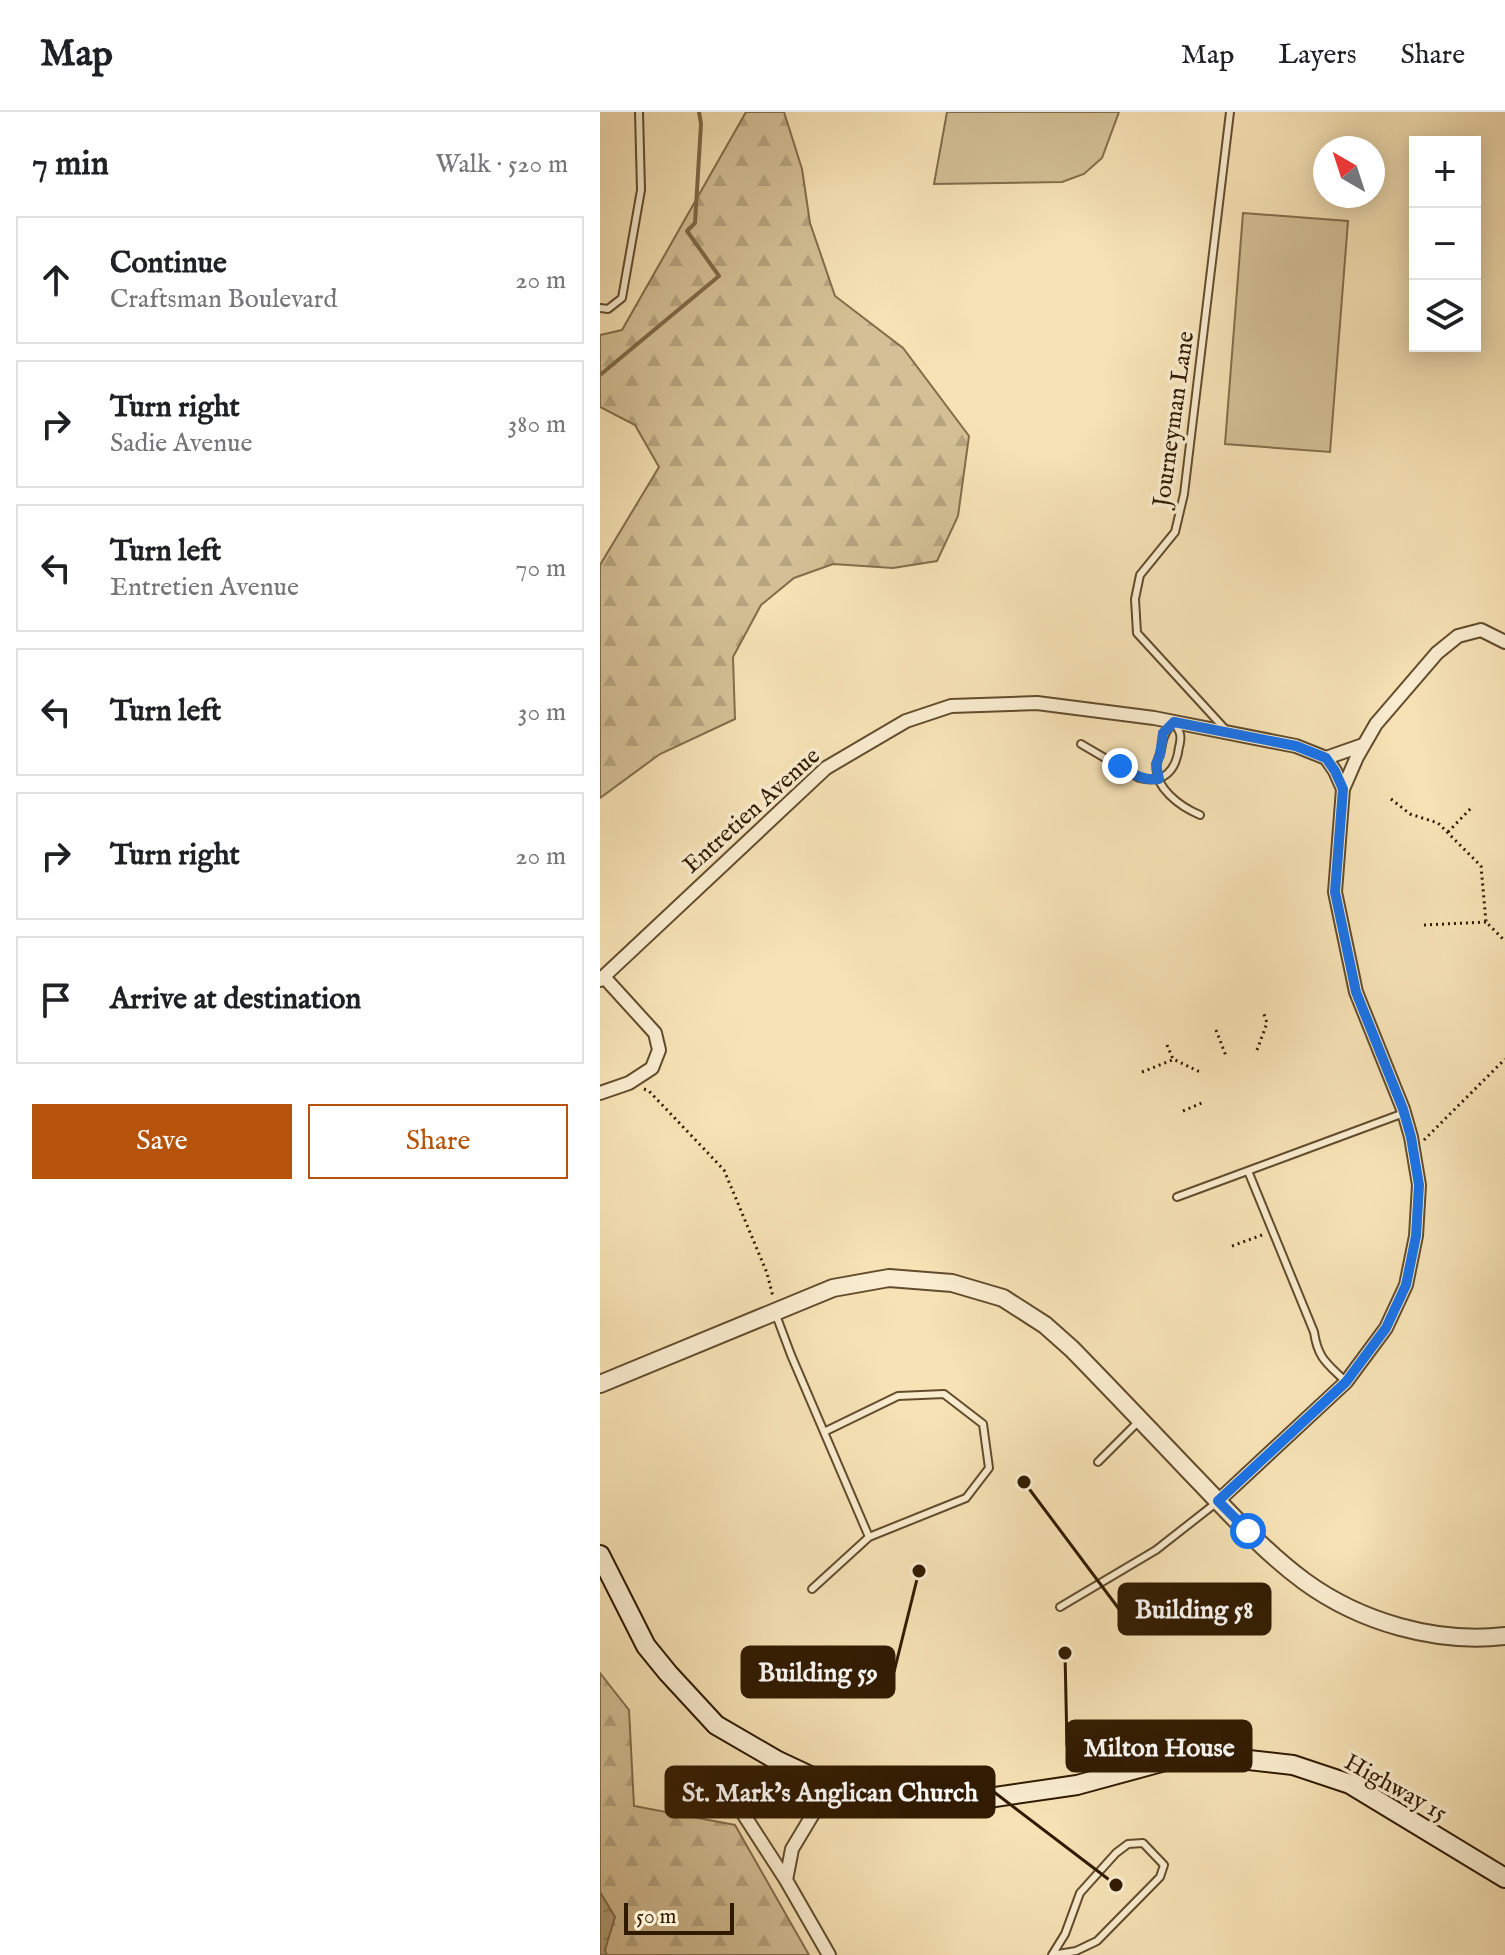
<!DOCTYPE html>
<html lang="en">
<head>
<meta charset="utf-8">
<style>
  :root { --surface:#fff; --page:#f2f2f2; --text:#202124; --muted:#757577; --line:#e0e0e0; --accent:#b45309 }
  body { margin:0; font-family:"IM FELL English",serif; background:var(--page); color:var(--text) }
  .controls { position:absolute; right:24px; top:24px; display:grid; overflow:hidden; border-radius:0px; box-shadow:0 4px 20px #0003 }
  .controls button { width:72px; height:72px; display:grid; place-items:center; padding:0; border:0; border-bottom:2px solid var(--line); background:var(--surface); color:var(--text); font:40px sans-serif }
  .compass { position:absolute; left:713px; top:24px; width:72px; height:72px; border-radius:50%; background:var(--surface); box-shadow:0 4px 20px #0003; rotate:321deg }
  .scale { position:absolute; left:24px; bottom:20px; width:110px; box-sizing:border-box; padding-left:8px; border:4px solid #301a00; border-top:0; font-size:22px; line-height:28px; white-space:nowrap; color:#301a00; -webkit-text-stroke:6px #f9eccf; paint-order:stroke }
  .stop { position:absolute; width:24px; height:24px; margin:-18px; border:6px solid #1a73e8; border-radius:50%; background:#fff }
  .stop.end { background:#1a73e8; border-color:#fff; box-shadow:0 2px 8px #0008 }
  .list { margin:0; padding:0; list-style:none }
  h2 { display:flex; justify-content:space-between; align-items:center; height:104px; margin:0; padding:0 32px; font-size:34px }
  h2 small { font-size:26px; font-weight:400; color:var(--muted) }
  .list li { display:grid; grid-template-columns:52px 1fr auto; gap:24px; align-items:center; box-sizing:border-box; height:128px; margin:0 16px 16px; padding:0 16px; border:2px solid var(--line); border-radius:0px }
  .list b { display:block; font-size:30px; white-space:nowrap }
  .list p { margin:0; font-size:26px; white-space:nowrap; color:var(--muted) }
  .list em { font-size:26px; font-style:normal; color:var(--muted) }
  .actions { display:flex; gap:16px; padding:24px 32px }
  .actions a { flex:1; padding:18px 0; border:2px solid var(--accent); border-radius:0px; text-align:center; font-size:28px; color:var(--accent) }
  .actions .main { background:var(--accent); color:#fff }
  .icon { flex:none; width:44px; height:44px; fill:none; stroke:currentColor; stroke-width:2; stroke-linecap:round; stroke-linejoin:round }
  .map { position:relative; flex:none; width:905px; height:1843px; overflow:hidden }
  header { display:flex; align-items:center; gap:48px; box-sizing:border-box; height:112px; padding:0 40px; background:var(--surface); border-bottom:2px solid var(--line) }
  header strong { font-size:38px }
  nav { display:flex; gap:44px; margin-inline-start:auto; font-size:28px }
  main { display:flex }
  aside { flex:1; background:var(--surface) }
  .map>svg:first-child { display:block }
  .forest { fill:url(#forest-firs); stroke:#826d4b; stroke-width:2 }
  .pitch { fill:#d4c096; stroke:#826d4b; stroke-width:2 }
  .water { fill:url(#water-ripples); stroke:#7f6947; stroke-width:2 }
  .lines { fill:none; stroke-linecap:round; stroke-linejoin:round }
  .stream { stroke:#7f6947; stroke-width:4 }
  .service-casing { stroke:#624c2d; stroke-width:10 }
  .minor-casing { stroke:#624c2d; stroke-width:16 }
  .tertiary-casing { stroke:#624c2d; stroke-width:20 }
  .secondary-casing { stroke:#301a00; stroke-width:22 }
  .path { stroke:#301a00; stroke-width:3; stroke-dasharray:2 4; stroke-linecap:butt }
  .service { stroke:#f9eccf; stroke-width:6 }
  .minor { stroke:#f9eccf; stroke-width:12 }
  .tertiary { stroke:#f9eccf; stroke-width:16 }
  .secondary { stroke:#f9eccf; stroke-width:18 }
  .route { stroke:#1a73e8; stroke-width:10 }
  .labels { text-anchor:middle; stroke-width:7; stroke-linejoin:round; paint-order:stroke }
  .street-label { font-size:24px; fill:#301a00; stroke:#f9eccf }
  .leader { fill:none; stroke:#301a00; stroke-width:3 }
  .callout-dot { fill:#301a00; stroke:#f9eccf; stroke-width:3 }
  .callout { fill:#301a00; stroke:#301a00; stroke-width:3 }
  .callout-label { font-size:26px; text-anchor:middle; font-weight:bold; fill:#fff }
</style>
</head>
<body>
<header>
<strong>Map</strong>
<nav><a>Map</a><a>Layers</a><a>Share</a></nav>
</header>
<main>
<aside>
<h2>7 min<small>Walk · 520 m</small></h2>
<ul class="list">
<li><svg class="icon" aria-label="ahead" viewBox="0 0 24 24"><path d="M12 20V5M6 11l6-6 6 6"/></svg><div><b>Continue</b><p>Craftsman Boulevard</p></div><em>20 m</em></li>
<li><svg class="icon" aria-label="right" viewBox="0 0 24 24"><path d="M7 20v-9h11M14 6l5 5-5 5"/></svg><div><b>Turn right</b><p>Sadie Avenue</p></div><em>380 m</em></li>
<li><svg class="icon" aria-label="left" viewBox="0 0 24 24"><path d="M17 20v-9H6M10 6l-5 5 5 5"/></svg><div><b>Turn left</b><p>Entretien Avenue</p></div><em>70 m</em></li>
<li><svg class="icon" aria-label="left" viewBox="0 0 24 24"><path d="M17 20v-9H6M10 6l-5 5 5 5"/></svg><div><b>Turn left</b></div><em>30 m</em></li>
<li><svg class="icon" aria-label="right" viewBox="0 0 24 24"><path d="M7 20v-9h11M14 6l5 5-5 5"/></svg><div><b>Turn right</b></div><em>20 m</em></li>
<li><svg class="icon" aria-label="arrive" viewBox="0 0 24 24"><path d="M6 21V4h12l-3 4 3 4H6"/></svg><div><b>Arrive at destination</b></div></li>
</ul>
<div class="actions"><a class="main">Save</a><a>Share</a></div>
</aside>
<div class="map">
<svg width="905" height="1843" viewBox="0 0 905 1843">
  <defs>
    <pattern id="forest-firs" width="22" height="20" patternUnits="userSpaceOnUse" patternTransform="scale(2)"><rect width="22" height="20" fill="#d4c096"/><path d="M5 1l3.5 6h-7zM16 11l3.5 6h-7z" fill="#b6a480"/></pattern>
    <pattern id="water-ripples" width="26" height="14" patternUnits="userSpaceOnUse" patternTransform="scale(2)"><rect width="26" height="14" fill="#b39e77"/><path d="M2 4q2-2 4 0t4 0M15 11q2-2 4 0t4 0" fill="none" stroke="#92805f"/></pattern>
  </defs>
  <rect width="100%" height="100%" fill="#f6e2b5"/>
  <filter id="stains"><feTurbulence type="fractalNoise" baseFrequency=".0025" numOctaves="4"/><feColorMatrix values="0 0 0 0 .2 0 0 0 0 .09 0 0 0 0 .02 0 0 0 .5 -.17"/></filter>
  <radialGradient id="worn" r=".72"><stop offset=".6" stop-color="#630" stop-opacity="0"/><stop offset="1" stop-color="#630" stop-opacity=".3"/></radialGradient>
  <path class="forest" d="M146,0H184L202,57L210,111L235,184L303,236L369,324L358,404L337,449L293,456L233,452L194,466L161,493L133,545L135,607L60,642L0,686V453L59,355L35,313L0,295V223L22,218Z
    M0,1561L29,1598L34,1694L135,1713L209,1843H0Z"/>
  <path class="pitch" d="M347,0H519L502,46L484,62L462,70L334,72Z
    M643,101L748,109L730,340L625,332Z"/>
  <path class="water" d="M0,1780L15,1805L5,1838L7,1843H0Z"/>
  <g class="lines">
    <path class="stream" d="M0,263L119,164L87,119L95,111L101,12L99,0"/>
    <g class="service-casing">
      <path id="service" d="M0,196L8,197L22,186L41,78L39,0
        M625,617L537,521L535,487L540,463L575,420L584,382L630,0
        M481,632L539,666C564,672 576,659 579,635C580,632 581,625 580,622C579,618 576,614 574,610C565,620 563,625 561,638C560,642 558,646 557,651C552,675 581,695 600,703
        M648,1059L714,1220C718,1247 727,1251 746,1270
        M577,1085L804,1001
        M176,1203L191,1243L269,1425
        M498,1350L538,1310
        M212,1477L269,1425L366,1386L389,1356L383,1312L344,1282L298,1284L224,1320
        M460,1495L556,1438L616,1391
        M452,1843L465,1822L480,1781L516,1741L528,1732L543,1731L564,1753L560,1765L497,1829L476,1839L452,1843"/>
    </g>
    <g class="minor-casing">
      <path id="minor" d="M726,646L763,633
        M0,868L226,656L306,609L351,594L437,591L554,606L696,634L726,646L735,659L743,677
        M0,981L29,971L52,956L59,938L55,921L4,865
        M618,1389L746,1270L786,1216L806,1173L816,1124L819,1073L811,1025L803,997L756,880L735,780L743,677L757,645L776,612L837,541L858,524L881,518L905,530
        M122,1669L186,1768L229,1843
        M186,1768L192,1737L219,1692L227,1672"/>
    </g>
    <g class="tertiary-casing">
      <path id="tertiary" d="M0,1272L233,1176L289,1166L352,1171L403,1186L445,1213L472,1237C512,1278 551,1319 590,1360C626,1397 662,1438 704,1469C760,1510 836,1532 905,1524"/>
    </g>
    <g class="secondary-casing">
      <path id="secondary" d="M0,1443L46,1534L68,1561L116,1613L178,1649L227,1672L264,1681L306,1688L368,1689L477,1673L569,1648L631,1646L693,1653L750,1672L905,1766"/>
    </g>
    <path class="path" d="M791,687L810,702L838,711L881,754L886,810L905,829
      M848,720L873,694
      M824,813L886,810
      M616,918L626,944
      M567,933L573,947L600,960
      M657,938L667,911L663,899
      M542,960L572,948
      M44,977L49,979L124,1058L167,1161L173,1185
      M583,999L604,990
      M824,1028L905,947
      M632,1134L662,1123"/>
    <use href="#service" class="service"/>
    <use href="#minor" class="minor"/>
    <use href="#tertiary" class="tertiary"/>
    <use href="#secondary" class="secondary"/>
  </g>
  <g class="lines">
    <path class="route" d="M520,654C533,662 543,669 559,667L556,652L560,643L563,621L574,610L696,634L726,646L735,659L743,677L735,780L756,880L803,997L811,1025L819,1073L816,1124L806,1173L786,1216L746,1270L618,1389L648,1419"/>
  </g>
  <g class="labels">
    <g class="street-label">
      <text transform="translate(573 307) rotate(-82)" y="8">Journeyman Lane</text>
      <text transform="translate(151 698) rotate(-42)" y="8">Entretien Avenue</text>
      <text transform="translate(796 1675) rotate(29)" y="8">Highway 15</text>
    </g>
  </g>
  <path class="leader" d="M424 1370L519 1497M319 1459L294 1560M465 1541L467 1634M516 1773L394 1680"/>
  <g class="callout-dot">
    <circle cx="424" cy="1370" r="8"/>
    <circle cx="319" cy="1459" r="8"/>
    <circle cx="465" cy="1541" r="8"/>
    <circle cx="516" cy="1773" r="8"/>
  </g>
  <g class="callout">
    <rect x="519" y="1472" width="151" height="50" rx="8"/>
    <rect x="142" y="1535" width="152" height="50" rx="8"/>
    <rect x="467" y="1609" width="184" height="50" rx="8"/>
    <rect x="66" y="1655" width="328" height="50" rx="8"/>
  </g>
  <g class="callout-label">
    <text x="594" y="1506">Building 58</text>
    <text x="218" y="1569">Building 59</text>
    <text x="559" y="1644">Milton House</text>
    <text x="230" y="1689">St. Mark's Anglican Church</text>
  </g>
  <rect width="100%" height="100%" filter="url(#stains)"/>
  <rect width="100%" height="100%" fill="url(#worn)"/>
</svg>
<div class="controls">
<button>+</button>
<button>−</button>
<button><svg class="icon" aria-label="layers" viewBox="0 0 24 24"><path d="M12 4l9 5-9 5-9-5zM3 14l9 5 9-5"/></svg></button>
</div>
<svg class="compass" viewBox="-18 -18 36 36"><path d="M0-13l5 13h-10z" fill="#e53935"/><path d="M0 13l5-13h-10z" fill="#757577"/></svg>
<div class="scale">50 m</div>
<div class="stop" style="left:648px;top:1419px"></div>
<div class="stop end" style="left:520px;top:654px"></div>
</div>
</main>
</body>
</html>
